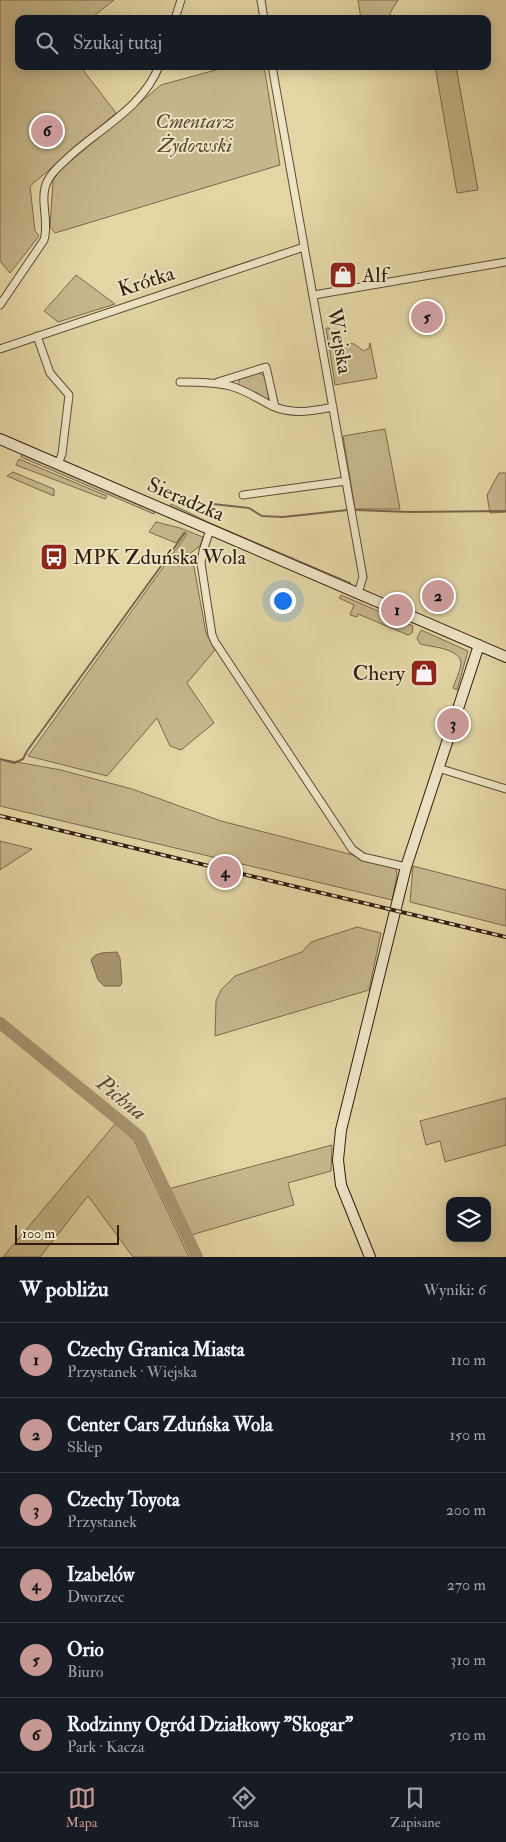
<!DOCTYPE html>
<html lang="pl">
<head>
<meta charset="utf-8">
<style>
  :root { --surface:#171b24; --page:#20242c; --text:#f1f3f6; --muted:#9ea1a6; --line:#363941; --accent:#c59692 }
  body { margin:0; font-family:"IM FELL Double Pica",serif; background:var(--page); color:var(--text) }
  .controls { position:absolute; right:15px; bottom:15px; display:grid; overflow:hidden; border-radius:10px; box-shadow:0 2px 12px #0003 }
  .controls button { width:45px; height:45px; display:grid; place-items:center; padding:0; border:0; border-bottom:1px solid var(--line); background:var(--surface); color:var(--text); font:25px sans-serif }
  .scale { position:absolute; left:15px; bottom:12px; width:104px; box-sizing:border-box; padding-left:5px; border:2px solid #321c0f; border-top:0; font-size:14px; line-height:18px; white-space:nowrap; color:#321c0f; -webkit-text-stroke:4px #ede4c4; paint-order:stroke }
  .you { position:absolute; left:282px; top:600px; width:18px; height:18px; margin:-12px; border:4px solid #fff; border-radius:50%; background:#1a73e8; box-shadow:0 0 0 8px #1a73e833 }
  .badge { display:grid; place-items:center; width:32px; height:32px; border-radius:50%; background:var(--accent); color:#111; font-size:16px; font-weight:700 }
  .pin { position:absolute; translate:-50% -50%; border:2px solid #fff; box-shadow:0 1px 5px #0006 }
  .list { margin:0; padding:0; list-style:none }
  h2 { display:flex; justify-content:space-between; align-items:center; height:65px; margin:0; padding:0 20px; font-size:21px }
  h2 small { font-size:16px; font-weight:400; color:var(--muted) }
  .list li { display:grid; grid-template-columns:32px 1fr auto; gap:15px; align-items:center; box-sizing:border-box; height:75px; padding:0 20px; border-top:1px solid var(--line) }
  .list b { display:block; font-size:19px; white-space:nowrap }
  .list p { margin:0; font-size:16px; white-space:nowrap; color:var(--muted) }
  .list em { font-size:16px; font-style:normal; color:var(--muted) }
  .icon { flex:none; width:28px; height:28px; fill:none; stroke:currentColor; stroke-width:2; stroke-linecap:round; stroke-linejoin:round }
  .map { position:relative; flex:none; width:506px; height:1257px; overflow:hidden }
  .search { position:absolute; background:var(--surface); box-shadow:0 2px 12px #0003; left:15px; right:15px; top:15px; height:55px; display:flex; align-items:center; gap:12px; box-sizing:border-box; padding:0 18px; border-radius:10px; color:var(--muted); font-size:19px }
  .sheet { height:515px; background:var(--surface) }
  nav { display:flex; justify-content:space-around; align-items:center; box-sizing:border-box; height:70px; border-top:1px solid var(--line); background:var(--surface); font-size:14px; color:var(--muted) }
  nav a { display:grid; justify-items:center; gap:2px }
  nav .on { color:var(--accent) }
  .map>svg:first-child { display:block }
  .green { fill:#c5b68b; stroke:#7c694d }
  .water { fill:#a79671; stroke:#78654a }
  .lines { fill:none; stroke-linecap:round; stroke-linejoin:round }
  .stream { stroke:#78654a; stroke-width:2 }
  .river { stroke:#a79671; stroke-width:12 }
  .street-casing { stroke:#5e4a34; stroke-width:9 }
  .secondary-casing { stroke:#321c0f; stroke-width:12 }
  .street { stroke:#ede4c4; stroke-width:7 }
  .secondary { stroke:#ede4c4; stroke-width:10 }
  .rail-casing { stroke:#321c0f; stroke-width:4 }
  .rail { stroke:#ede4c4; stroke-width:2; stroke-dasharray:5.5; stroke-linecap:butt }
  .labels { text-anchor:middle; stroke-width:4; stroke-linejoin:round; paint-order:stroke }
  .park-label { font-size:21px; font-style:italic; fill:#5e4a34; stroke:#ede4c4 }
  .poi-label { font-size:21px; fill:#321c0f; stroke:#ede4c4; text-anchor:start }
  .street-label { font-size:21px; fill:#321c0f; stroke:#ede4c4 }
  .water-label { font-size:22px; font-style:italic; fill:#5b4731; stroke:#ede4c4 }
</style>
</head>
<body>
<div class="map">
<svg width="506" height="1257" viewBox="0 0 506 1257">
  <rect width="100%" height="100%" fill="#e3d5a4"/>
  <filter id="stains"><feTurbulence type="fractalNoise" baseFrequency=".004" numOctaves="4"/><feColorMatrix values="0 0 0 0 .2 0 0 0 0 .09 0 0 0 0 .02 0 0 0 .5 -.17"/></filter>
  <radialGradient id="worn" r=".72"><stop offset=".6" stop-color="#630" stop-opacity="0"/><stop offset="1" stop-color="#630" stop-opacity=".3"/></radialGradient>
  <path class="green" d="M0,0H114L90,19H19V66H80L116,113L30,186L35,231L39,236L10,273L0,261Z
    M358,0H398L390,13L391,19H361Z
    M230,66H264L280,165L55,233L50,227L53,181L59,171L161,85Z
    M435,66H456L478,190L457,193Z
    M76,275L115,304L58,322L44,311Z
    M326,328H329L334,349H340L347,343L354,344L364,351L369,348L370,343L377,378L335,385Z
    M259,373L265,376L269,400L238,384L240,379Z
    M385,429L400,509H355L343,436Z
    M22,454L155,511L154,514L21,457Z
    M19,459L107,496L105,499L16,465Z
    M13,472L54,489V496L7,476Z
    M499,473H506V512L490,513L487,495Z
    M171,504L210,523L351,583L348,584L170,508Z
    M156,522L180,528L203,537L200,546L189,554V559L194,567L206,633L215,650L187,683L214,723L181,750L170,746L157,718L107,776L28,756L187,534L184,532L176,543L149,532Z
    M341,595L413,626L412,633L408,635L358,614L357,617L350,615L354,605L339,598Z
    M421,630L468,651L457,690L453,688C455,681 460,672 461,664C461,648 431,647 420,644L417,638Z
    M0,759L61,770L132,789L221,821L353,855L396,869L397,875L392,900L0,806Z
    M0,841L32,849L0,870Z
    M413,866L506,890V926L410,902Z
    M357,927L381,933L369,990L215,1036L216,1001L221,990L235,976L302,952L311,942Z
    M506,1098V1145L445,1162L440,1141L426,1145L420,1121Z
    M115,1124L134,1140L189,1257H133L88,1196L40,1257H3Z
    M332,1145L331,1171L288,1183L294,1205L191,1235L168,1189Z"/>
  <path class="water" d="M117,952L120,958L122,983L120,986H104L98,980L91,960C96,951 107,953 117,952Z"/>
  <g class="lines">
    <path class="stream" d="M213,504L249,508L262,516L283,517L348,510
      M355,510L410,512L506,511
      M0,759L14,763L23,759L27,751L185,533"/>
    <path class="river" d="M0,1023L140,1137L197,1257"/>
    <g class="street-casing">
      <path id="street" d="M261,0L264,19
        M175,19L181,0
        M272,66L363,577L358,593
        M314,295L506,262
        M0,305L44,240C50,221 38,198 48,180C53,170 63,163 71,155C102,127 143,107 159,66
        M37,336L50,373L69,395L62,454L58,464
        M0,349L304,247
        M180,382C197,382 214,382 230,386C246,390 258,399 272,406C293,415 312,411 333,407
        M218,382L266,367L275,407
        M243,495L346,481
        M210,530L203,551L201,563L212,635L215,642L352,849L363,857L406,867
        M438,768L506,789"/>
    </g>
    <g class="secondary-casing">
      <path id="secondary" d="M0,439L506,657
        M370,1257L341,1185L338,1160L341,1130L406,867L479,645"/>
    </g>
    <use href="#street" class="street"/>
    <use href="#secondary" class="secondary"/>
    <g class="rail-casing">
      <path id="rail" d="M0,816L506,937"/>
    </g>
    <use href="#rail" class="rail"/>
  </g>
  <defs>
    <g id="shop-square" transform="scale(1.4375)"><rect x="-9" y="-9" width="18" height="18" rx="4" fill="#8f2418" stroke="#ede4c4"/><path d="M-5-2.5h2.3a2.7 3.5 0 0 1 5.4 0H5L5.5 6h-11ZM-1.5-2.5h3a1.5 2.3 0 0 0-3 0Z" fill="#fff"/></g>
    <g id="bus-square" transform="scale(1.4375)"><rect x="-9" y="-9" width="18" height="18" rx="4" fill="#8f2418" stroke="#ede4c4"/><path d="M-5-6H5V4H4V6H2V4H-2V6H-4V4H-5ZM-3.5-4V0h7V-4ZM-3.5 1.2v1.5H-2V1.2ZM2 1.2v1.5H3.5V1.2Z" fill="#fff"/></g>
  </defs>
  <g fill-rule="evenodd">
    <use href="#shop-square" x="343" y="275"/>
    <use href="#bus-square" x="54" y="557"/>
    <use href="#shop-square" x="424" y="673"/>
  </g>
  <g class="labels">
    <g class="park-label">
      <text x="195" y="128">Cmentarz<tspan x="195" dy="24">Żydowski</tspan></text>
    </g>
    <g class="poi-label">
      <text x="362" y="282">Alf</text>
      <text x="73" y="564">MPK Zduńska Wola</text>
      <text x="405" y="680" text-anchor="end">Chery</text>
    </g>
    <g class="street-label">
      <text transform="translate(146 281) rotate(-18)" y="7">Krótka</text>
      <text transform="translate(340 341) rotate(80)" y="7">Wiejska</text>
      <text transform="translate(186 499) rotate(23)" y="7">Sieradzka</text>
    </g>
    <g class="water-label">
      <text transform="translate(122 1097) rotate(39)" y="8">Pichna</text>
    </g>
  </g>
  <rect width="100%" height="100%" filter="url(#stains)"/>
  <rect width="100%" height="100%" fill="url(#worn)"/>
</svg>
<div class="controls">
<button><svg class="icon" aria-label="layers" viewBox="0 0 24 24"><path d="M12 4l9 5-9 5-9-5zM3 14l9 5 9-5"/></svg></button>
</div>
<div class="scale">100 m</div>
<div class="you"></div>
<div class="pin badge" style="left:397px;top:610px">1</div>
<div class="pin badge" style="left:438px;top:596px">2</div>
<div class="pin badge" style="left:453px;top:724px">3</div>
<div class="pin badge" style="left:225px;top:872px">4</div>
<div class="pin badge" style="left:427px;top:317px">5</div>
<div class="pin badge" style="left:47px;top:131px">6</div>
<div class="search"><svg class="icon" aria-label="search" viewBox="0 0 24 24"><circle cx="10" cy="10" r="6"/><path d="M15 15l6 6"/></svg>Szukaj tutaj</div>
</div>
<section class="sheet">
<h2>W pobliżu<small>Wyniki: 6</small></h2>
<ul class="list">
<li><span class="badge">1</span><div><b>Czechy Granica Miasta</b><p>Przystanek · Wiejska</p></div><em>110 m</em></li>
<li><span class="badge">2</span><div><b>Center Cars Zduńska Wola</b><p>Sklep</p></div><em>150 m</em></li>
<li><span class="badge">3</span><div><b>Czechy Toyota</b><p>Przystanek</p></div><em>200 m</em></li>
<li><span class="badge">4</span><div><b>Izabelów</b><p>Dworzec</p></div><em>270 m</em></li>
<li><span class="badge">5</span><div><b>Orio</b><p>Biuro</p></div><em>310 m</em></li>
<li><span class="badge">6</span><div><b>Rodzinny Ogród Działkowy &quot;Skogar&quot;</b><p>Park · Kacza</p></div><em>510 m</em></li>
</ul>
</section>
<nav>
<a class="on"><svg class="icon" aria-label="map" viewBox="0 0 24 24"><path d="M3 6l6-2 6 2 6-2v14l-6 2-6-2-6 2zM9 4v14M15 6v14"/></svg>Mapa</a>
<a><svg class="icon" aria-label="directions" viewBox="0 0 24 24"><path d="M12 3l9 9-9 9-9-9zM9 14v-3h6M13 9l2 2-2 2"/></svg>Trasa</a>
<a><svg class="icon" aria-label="saved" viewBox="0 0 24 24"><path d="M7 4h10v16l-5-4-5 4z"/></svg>Zapisane</a>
</nav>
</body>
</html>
